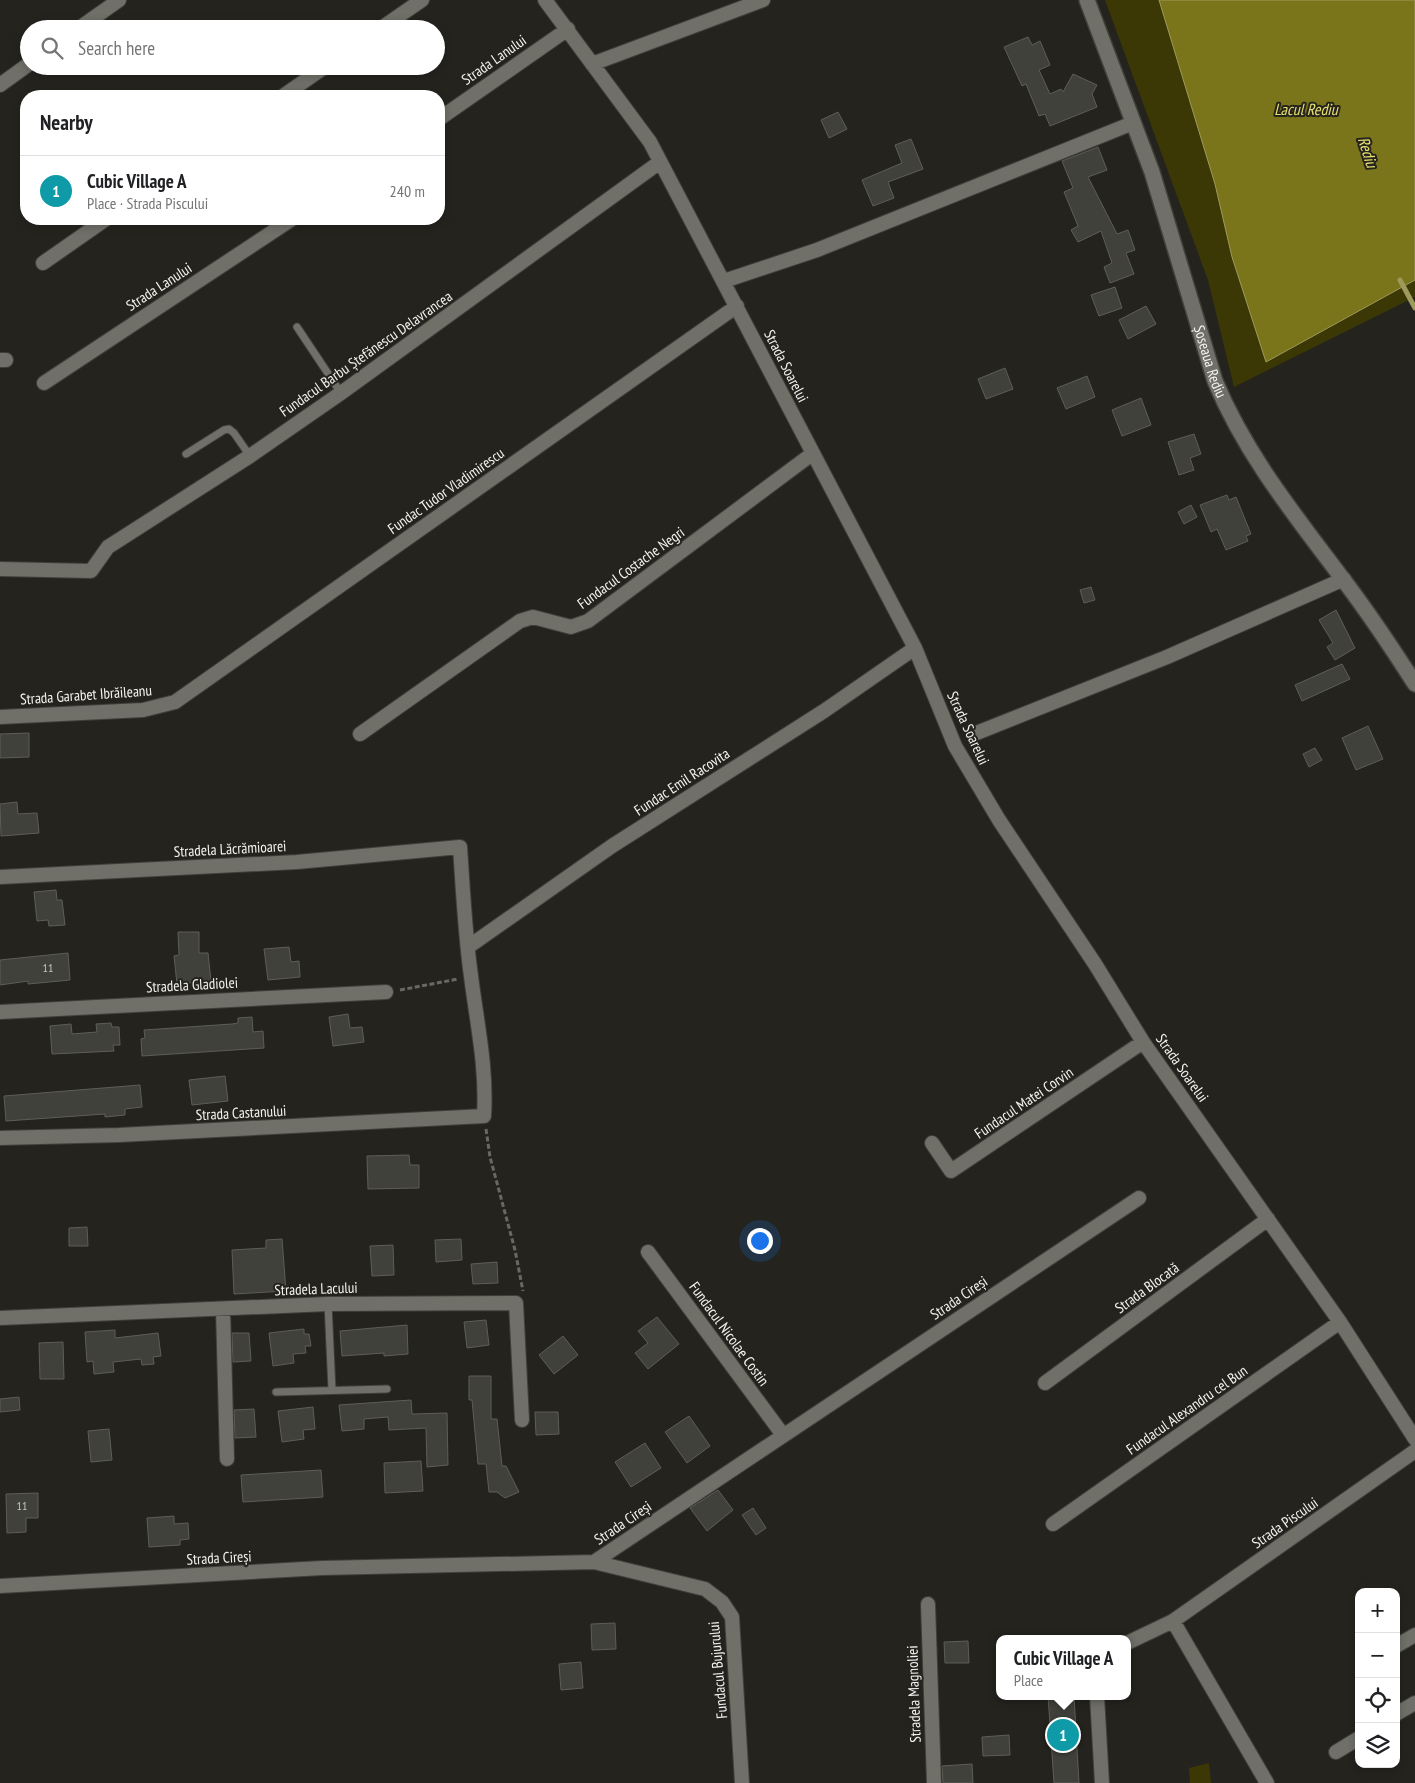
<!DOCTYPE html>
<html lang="en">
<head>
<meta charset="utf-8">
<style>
  :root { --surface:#fff; --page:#f2f2f2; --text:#202124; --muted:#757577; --line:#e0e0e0; --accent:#745782 }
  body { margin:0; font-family:"PT Sans Narrow",sans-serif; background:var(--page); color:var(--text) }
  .controls { position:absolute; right:15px; bottom:15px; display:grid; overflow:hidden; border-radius:10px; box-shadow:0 2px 8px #0003 }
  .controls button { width:45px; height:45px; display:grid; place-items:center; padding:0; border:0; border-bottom:1px solid var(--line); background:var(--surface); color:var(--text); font:25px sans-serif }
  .you { position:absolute; left:759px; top:1240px; width:18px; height:18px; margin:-12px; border:4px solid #fff; border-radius:50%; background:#1a73e8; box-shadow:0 0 0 8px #1a73e833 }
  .badge { display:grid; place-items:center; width:32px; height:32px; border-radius:50%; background:var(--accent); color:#fff; font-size:16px; font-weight:700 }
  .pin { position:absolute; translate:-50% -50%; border:2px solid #fff; box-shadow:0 1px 5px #0006 }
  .popup { position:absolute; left:996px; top:1635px; width:135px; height:65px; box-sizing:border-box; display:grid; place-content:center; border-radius:10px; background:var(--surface); filter:drop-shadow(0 1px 4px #0005); font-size:16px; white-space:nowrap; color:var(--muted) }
  .popup b { font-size:19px; color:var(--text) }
  .popup::after { content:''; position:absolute; left:50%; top:100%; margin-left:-10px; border:10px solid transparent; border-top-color:var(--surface) }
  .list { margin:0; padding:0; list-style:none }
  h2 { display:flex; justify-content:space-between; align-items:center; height:65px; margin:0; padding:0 20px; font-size:21px }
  h2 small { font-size:16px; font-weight:400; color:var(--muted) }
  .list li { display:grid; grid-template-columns:32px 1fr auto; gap:15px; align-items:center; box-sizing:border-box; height:70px; padding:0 20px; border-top:1px solid var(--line) }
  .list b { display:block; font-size:19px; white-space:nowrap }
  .list p { margin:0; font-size:16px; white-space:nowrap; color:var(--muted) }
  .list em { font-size:16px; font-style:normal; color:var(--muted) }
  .icon { flex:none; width:28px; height:28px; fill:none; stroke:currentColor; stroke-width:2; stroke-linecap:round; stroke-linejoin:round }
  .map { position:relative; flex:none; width:1415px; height:1783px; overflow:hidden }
  .search { position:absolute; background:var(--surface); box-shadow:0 2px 8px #0003; left:20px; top:20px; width:425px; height:55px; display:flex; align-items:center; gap:12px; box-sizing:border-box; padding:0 18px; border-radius:28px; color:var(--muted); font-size:19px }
  .panel { position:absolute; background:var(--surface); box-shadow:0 2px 8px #0003; left:20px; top:90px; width:425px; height:135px; border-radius:20px }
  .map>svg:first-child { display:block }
  .green { fill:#3b3805 }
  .water { fill:#7a741b; stroke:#9e9a5b }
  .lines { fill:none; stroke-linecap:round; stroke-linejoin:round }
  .stream { stroke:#9e9a5b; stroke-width:5 }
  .building { fill:#41413b; stroke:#5e5e57 }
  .lane-casing { stroke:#40403b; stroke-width:9 }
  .street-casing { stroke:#40403b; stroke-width:16 }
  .secondary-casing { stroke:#40403b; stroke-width:18 }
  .path { stroke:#696964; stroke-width:3; stroke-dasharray:5 2.5; stroke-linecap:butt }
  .lane { stroke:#707069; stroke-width:7 }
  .street { stroke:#707069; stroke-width:14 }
  .secondary { stroke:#707069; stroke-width:15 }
  .labels { text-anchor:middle; stroke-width:4; stroke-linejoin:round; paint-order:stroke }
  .number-label { font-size:12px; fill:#c6c6c2 }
  .street-label { font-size:15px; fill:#f3f3ef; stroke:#24231e }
  .water-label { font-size:16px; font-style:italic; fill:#e8e16f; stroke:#24231e }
</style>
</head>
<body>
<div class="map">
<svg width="1415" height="1783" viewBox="0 0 1415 1783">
  <rect width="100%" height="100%" fill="#24231e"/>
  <path class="green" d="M1105,0H1415V297L1234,387L1208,280Z
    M1209,1763L1211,1783H1190L1189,1768Z"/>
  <path class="water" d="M1159,0H1415V280L1266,362L1232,257L1215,184Z"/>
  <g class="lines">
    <path class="stream" d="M1400,280L1415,308"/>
  </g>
  <path class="building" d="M1028,37L1032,45L1040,41L1050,65L1039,70L1050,94L1061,89L1063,92L1073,74L1097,85L1092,94L1097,107L1050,126L1045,114L1039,116L1026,84L1022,86L1004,47Z
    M838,112L847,129L829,138L821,120Z
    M911,139L923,169L888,182L894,198L873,206L862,180L902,163L895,145Z
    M1098,147L1107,170L1088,177L1117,234L1128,230L1135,250L1126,253L1134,274L1110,283L1104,267L1112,263L1101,231L1078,242L1071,230L1078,226L1064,192L1073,188L1062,161Z
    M1115,287L1122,308L1099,316L1091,295Z
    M1146,306L1156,324L1128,339L1119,320Z
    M1005,368L1013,389L986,399L978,379Z
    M1087,376L1095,397L1066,409L1057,388Z
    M1141,398L1151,425L1122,436L1112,410Z
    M1194,434L1201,454L1190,458L1194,470L1179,475L1168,442Z
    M1227,495L1229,500L1236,497L1251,534L1246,536L1248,541L1226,550L1217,529L1211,532L1200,505Z
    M1191,505L1197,517L1184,524L1178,512Z
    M1091,587L1095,600L1084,603L1080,590Z
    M1336,610L1355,648L1335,660L1327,647L1333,643L1319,620Z
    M1342,664L1350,679L1302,701L1295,685Z
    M1368,726L1383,759L1356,770L1342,738Z
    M29,733V757L0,758V734Z
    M1315,748L1322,760L1309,767L1303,754Z
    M17,802L18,814L37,813L39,833L1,836L0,804Z
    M56,890L57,900H62L65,925L49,926L48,920L37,921L34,892Z
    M178,932H199V953H208L211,981L177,984L174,956L179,955Z
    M289,947L291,962L299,961L300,977L268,980L264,949Z
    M68,953L70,980L28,984V981L0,985V960Z
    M348,1014L350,1028L362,1027L364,1042L333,1046L329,1017Z
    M252,1017L253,1032L263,1031L264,1048L142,1056L141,1039L145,1038L144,1030L232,1024L238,1023V1018Z
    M111,1023L112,1027H119L120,1045H113L114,1051L52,1054L50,1026L71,1024L72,1034L97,1032L96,1024Z
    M225,1076L228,1101L192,1105L189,1080Z
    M140,1085L142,1107L125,1109V1115L105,1117V1114L6,1121L4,1096Z
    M409,1155L410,1165H419V1188L368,1189L367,1156Z
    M87,1227L88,1246H69V1228Z
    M282,1239L286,1291L234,1294L232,1250L266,1248V1240Z
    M461,1239L462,1260L436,1262L435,1240Z
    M393,1245L394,1275L372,1276L370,1246Z
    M497,1262L498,1283L473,1284L471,1264Z
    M657,1317L679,1344L648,1369L635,1353L648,1343L638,1331Z
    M486,1320L489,1345L467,1348L464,1322Z
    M407,1325L408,1354L384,1356V1353L342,1356L340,1331Z
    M304,1329V1334H309L311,1346H305L306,1353L293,1354L294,1363L273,1366L269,1333Z
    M115,1330V1338L158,1333L161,1356L153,1357L154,1364L142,1365L141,1359L113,1362L114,1372L94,1374L93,1361L87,1362L85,1332Z
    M232,1333H249L251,1361L233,1362Z
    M563,1336L578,1355L554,1374L539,1355Z
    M63,1342L64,1379H40L39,1343Z
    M469,1376H491V1419H497L502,1466H506L519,1492L505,1498L497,1492H489L486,1464H478L472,1400H469Z
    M19,1397L20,1410L0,1412V1399Z
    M411,1400L412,1414L447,1413L448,1465L427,1467L426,1428L389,1430L388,1417L364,1419V1429L342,1431L339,1405Z
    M313,1407L315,1429L303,1430L304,1439L282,1442L278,1411Z
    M254,1409L256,1437L235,1438L234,1410Z
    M535,1412H558L559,1434L536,1435Z
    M689,1416L710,1446L687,1463L665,1432Z
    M109,1429L112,1460L91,1462L88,1431Z
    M645,1443L661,1468L631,1487L615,1462Z
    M421,1461L423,1491L385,1493L384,1463Z
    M321,1470L323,1497L243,1502L241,1475Z
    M718,1490L733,1510L707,1531L690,1508Z
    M38,1493V1518H26V1532L7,1533L6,1494Z
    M753,1508L766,1528L756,1535L742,1515Z
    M174,1516V1524L188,1523L189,1539L180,1540V1545L149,1547L147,1518Z
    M615,1623L616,1649L592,1650L591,1624Z
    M968,1641L969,1663H945L944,1642Z
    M581,1662L583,1688L561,1690L559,1664Z
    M1048,1696H1074L1079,1783H1054Z
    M1009,1735L1010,1755L983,1756L982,1737Z
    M972,1764L973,1783H943L942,1766Z"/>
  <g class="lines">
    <g class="lane-casing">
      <path id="lane" d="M297,327L341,393
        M186,454L224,430L229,429L234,433L250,456
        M328,1304L332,1390
        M276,1392L387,1389"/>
    </g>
    <g class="street-casing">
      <path id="street" d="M545,0L650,142L915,648L955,746L999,820L1095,964L1143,1042L1340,1322L1415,1439
        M78,29L119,0
        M380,29L422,0
        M592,64L763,0
        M0,85L29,64
        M283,96L326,66
        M439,119L568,29
        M43,263L106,219
        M724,281L817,250L1133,123
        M0,360H6
        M44,383L292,219
        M0,569L91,571L108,547L250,456L341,393L660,162
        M0,717L143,710L175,702L737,306
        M360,734L520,621L533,617L571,627L588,621L812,454
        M974,734L1167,657L1344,579
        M0,877L297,862L460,847C463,890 465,934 471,976C477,1024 487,1068 484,1116L119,1135L0,1138
        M468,947L612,846L824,711L915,648
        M0,1012L386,992
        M932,1143L951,1171L1143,1042
        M648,1252L783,1435
        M223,1309L227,1459
        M0,1318L328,1304L516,1303L522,1420
        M1045,1383L1268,1219
        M1053,1524L1340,1322
        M594,1562L705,1589L722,1602L732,1617L742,1783
        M0,1586L322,1568L594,1562L1139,1198
        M928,1604L934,1783
        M1173,1621L1415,1451
        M1127,1643L1173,1621L1267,1783
        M1396,1646L1415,1635
        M1097,1696L1102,1783
        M1396,1714L1415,1703
        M1336,1752L1359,1738"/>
    </g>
    <g class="secondary-casing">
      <g id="secondary">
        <path id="s1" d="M1087,0L1152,172L1215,381C1246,455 1294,514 1342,578C1368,612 1392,648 1415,684"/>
      </g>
    </g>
    <path class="path" d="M400,990L458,979
      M486,1129L490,1157L515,1250L523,1291"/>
    <use href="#lane" class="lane"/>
    <use href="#street" class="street"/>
    <use href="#secondary" class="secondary"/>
  </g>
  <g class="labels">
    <g class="number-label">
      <text x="48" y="972">11</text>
      <text x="22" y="1510">11</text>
    </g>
    <g class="street-label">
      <text transform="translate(494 60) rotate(-35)" y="5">Strada Lanului</text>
      <text transform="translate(159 287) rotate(-33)" y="5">Strada Lanului</text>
      <text transform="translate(366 354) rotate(-35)" y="5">Fundacul Barbu Ștefănescu Delavrancea</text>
      <text dy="5" stroke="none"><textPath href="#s1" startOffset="382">Șoseaua Rediu</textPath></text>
      <text transform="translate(786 366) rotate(63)" y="5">Strada Soarelui</text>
      <text transform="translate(446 491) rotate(-35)" y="5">Fundac Tudor Vladimirescu</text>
      <text transform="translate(631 568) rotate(-36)" y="5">Fundacul Costache Negri</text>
      <text transform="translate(86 695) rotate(-4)" y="5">Strada Garabet Ibrăileanu</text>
      <text transform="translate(968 728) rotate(65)" y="5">Strada Soarelui</text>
      <text transform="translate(682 782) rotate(-33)" y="5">Fundac Emil Racovita</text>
      <text transform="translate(230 849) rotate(-3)" y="5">Stradela Lăcrămioarei</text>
      <text transform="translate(192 985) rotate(-3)" y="5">Stradela Gladiolei</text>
      <text transform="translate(1182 1068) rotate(55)" y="5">Strada Soarelui</text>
      <text transform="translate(1024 1103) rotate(-34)" y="5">Fundacul Matei Corvin</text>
      <text transform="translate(241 1113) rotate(-3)" y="5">Strada Castanului</text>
      <text transform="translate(1147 1288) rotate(-36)" y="5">Strada Blocată</text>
      <text transform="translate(316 1289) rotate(-2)" y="5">Stradela Lacului</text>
      <text transform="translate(959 1298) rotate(-34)" y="5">Strada Cireși</text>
      <text transform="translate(729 1334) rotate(54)" y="5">Fundacul Nicolae Costin</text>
      <text transform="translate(1187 1410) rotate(-35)" y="5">Fundacul Alexandru cel Bun</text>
      <text transform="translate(623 1523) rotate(-34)" y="5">Strada Cireși</text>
      <text transform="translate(1285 1523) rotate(-35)" y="5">Strada Piscului</text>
      <text transform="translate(219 1558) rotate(-3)" y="5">Strada Cireși</text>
      <text transform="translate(718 1670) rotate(-95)" y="5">Fundacul Bujurului</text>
      <text transform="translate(914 1694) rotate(-92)" y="5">Stradela Magnoliei</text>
    </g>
    <g class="water-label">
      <text x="1306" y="115">Lacul Rediu</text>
      <text transform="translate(1368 152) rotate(72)" y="6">Rediu</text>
    </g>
  </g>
</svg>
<div class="controls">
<button>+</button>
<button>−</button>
<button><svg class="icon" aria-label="locate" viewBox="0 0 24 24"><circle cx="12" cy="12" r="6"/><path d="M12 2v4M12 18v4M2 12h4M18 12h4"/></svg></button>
<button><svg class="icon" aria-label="layers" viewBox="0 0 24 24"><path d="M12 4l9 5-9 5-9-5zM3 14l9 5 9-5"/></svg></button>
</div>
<div class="you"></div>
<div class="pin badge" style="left:1063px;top:1735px;background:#0f9aa8">1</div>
<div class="popup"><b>Cubic Village A</b>Place</div>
<div class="search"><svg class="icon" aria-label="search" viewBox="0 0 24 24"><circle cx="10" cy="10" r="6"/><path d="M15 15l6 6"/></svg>Search here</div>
<section class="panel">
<h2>Nearby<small></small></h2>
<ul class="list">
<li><span class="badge" style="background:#0f9aa8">1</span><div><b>Cubic Village A</b><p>Place · Strada Piscului</p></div><em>240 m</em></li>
</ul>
</section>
</div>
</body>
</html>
